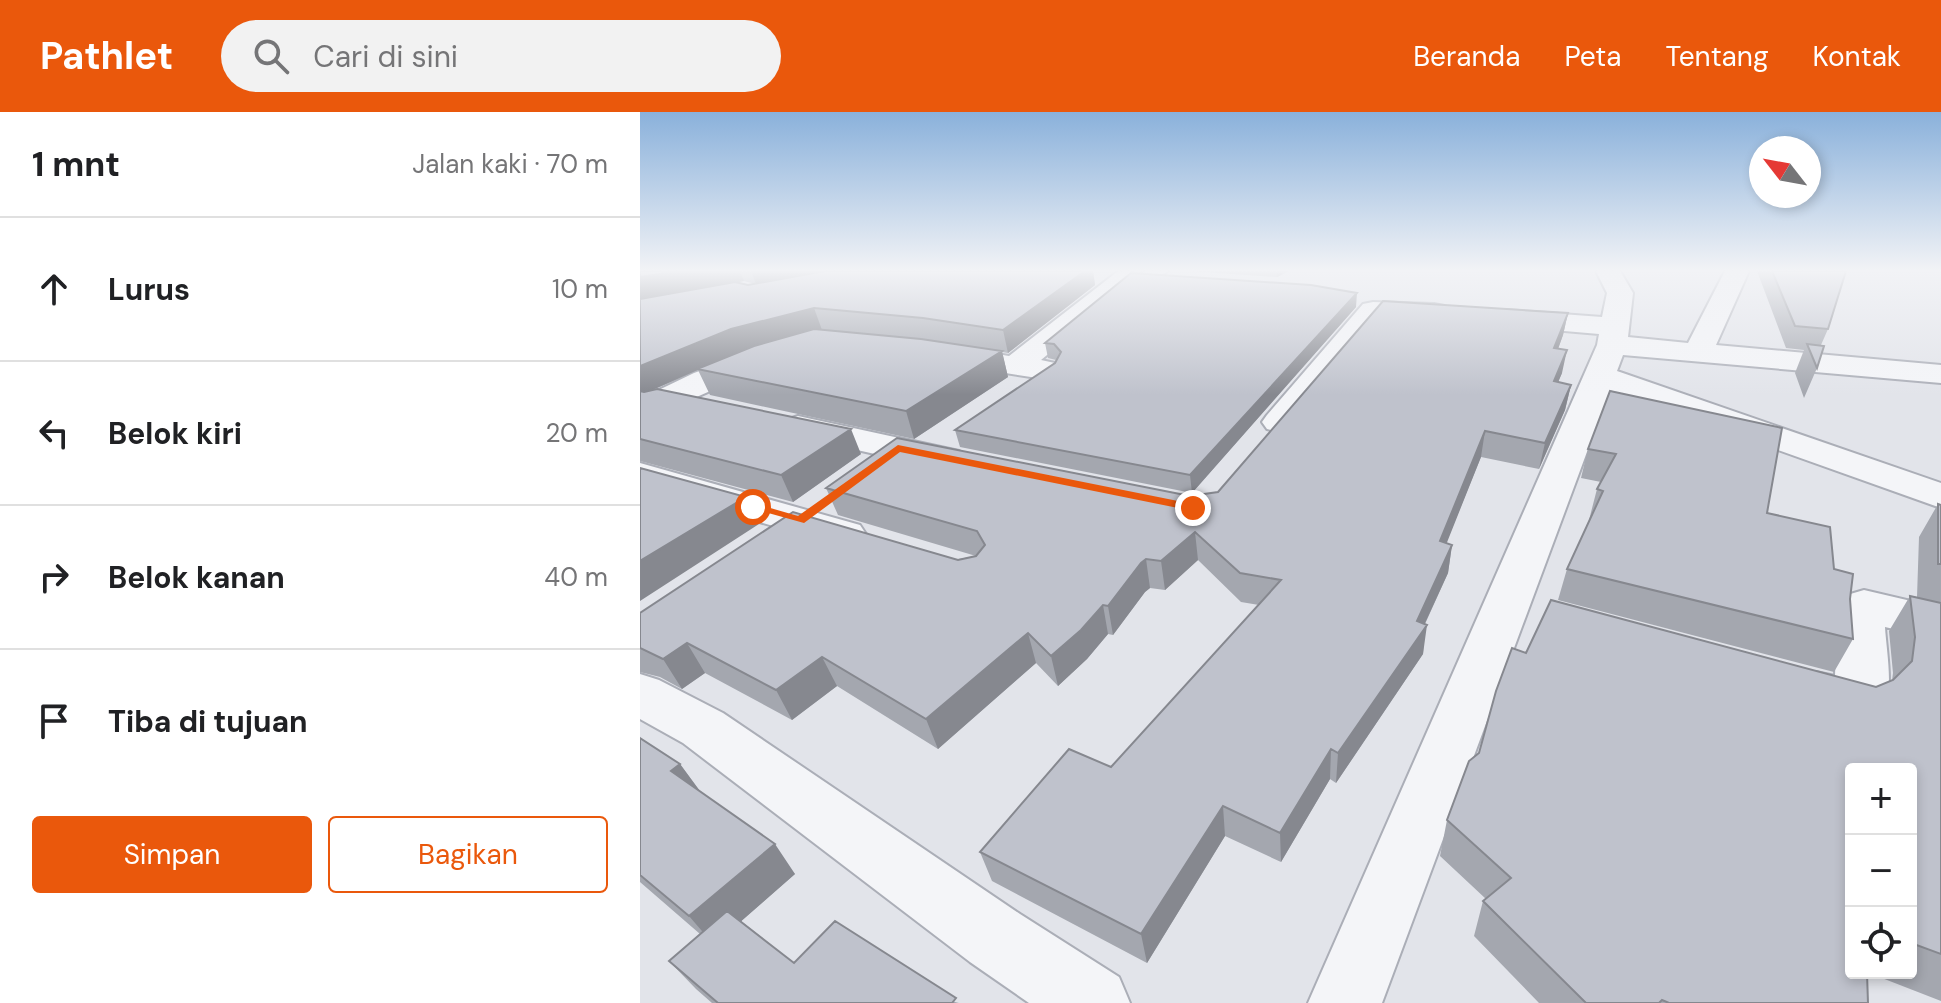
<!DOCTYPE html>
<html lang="id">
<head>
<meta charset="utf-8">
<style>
  :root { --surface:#fff; --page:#f2f2f2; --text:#202124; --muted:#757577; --line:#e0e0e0; --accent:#ea580c }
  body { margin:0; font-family:"DM Sans",sans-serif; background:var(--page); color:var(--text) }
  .controls { position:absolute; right:24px; bottom:24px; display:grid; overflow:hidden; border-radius:8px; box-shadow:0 4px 12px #0003 }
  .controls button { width:72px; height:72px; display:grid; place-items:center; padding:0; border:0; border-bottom:2px solid var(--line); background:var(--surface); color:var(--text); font:40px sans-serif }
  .compass { position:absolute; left:1109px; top:24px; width:72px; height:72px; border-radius:50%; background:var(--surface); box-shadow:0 4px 12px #0003; rotate:301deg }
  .stop { position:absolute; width:24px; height:24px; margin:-18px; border:6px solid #ea580c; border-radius:50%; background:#fff }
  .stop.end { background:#ea580c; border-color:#fff; box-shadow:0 2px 8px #0008 }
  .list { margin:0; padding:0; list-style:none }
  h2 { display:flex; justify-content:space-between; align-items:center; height:104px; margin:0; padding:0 32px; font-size:34px }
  h2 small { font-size:26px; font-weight:400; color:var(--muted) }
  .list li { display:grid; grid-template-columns:52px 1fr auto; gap:24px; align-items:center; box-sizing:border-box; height:144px; padding:0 32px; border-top:2px solid var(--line) }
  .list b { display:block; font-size:30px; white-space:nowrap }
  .list em { font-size:26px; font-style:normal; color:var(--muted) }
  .actions { display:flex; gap:16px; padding:24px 32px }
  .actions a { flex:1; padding:18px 0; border:2px solid var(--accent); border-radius:8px; text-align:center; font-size:28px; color:var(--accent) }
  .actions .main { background:var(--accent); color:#fff }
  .icon { flex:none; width:44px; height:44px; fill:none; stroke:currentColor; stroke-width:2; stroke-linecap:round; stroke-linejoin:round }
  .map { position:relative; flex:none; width:1301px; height:891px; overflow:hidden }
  header { display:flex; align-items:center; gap:48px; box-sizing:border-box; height:112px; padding:0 40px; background:var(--accent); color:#fff }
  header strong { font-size:38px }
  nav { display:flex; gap:44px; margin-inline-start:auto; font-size:28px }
  .search { width:560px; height:72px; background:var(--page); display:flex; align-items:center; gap:20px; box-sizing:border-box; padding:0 28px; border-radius:44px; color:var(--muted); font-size:30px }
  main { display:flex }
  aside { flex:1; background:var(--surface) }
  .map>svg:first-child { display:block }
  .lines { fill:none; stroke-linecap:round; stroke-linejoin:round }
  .lane-casing { stroke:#abaeb7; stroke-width:4 }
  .street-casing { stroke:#abaeb7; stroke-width:4 }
  .lane { fill:#f4f5f8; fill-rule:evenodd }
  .street { fill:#f4f5f8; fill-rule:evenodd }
  .wall { fill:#a4a7af; fill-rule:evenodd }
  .shaded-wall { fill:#86888f }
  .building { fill:#bfc2cc; stroke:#86888f; stroke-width:2 }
  .route { fill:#ea580c }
</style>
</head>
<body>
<header>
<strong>Pathlet</strong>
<div class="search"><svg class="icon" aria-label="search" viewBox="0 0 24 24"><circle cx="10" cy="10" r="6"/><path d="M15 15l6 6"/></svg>Cari di sini</div>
<nav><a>Beranda</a><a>Peta</a><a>Tentang</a><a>Kontak</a></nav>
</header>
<main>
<aside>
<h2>1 mnt<small>Jalan kaki · 70 m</small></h2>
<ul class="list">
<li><svg class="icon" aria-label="ahead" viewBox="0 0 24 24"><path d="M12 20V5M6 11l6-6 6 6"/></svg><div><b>Lurus</b></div><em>10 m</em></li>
<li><svg class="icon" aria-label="left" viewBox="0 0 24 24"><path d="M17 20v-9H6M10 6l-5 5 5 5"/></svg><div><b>Belok kiri</b></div><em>20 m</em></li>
<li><svg class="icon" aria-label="right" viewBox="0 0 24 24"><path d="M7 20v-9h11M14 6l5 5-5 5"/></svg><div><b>Belok kanan</b></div><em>40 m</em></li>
<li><svg class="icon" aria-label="arrive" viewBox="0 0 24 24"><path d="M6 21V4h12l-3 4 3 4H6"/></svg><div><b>Tiba di tujuan</b></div></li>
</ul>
<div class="actions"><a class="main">Simpan</a><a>Bagikan</a></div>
</aside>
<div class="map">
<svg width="1301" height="891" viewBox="0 0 1301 891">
  <rect width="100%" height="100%" fill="#e2e4ea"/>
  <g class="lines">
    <g class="lane-casing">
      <path id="lane" d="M506,159H528L509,170H497L494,166Z"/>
    </g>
    <g class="street-casing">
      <path id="street" d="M490,159L498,165L495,170L401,248L415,251L420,258L415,265L404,267L308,252L297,249L293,243L297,237L308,234L369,244L477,160Z
        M956,159H980L993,181L988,225L1048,231L1085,159H1109L1076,233L1301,253V271L983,243L977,259L1301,371V396L970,278L742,891H668L957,233L959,222L866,214L856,212L852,206L856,200L866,198L962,205L967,181Z
        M733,190L794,192L804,194L808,200L804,206H740L651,317L639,320L627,317L622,310L627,303L723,192Z
        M118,238L129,241L133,247L129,253L0,310V287L54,261Z
        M158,304L319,339L325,347L319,355L306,358L146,322L140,315L146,308Z
        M0,351L220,413L226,422L220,431L205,435L0,375Z
        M1224,478L1301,496V528L1245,515C1246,533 1252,569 1247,584C1235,622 1183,602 1157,594L1149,580L1157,566L1176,560L1195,564L1197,497L1207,483Z
        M0,562L19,568L83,601L380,802L479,865L490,891H389L330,850L43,631L0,607Z"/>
    </g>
    <use href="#lane" class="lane"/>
    <use href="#street" class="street"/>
  </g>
  <path class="wall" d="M0,159H453L455,173L368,241L362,240L368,265L274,327L70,283L58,258L13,278L221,342L153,390L0,349ZM104,169L115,172L108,173L97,170Z
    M547,159H649L637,165Z
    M1117,159H1206L1188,217L1181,233L1177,256L1164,286L1155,261L1164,238L1146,236Z
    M716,195L552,381L320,335L315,318L415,251L416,248L408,246L405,231Z
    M928,201L923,223L918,237L922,261L918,270L931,273L925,298L899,357L841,345L806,431L812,433L808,461L785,512L783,542L696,671L690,667L641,750L585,724L507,851L352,769L340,740L471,655L619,493L601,490L558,448L525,478L510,476L505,480L473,523L468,522L447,547L418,574L396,551L298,637L197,574L152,608L65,561L42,577L20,565L0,560V501L336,444L198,403L186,376L550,384L578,380Z
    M970,279L1127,401L1194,457L1210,487L1213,527L1194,560L918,488L927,457L950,408H949L957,377L961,370L941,366L948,337Z
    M1298,392L1301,393V889L1229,861H1271V657H1211L1228,891H899L834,824L843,789L846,787L800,744L807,708L886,541L1236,575L1252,569L1253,561L1249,519L1270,484L1277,485L1279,425Z
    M0,626L40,652L60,679L155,762L101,809L154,851L319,891H72L56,877L29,849L60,822L0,770Z"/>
  <path class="shaded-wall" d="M40,159H100L104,169L0,188V165Z
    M111,159H187L116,172Z
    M445,159H453L455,173L368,241L363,218Z
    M637,159H649L637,165Z
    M717,181L716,195L552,381L550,363Z
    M174,196L182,218L101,239L3,282L0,287V254L91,217Z
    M928,201L923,223L910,259L914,236Z
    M927,238L922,261L908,294L914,269Z
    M362,239L368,265L274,327L266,299Z
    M931,273L925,298L899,357L905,331Z
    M211,317L221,342L153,390L141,363Z
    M845,319L841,345L796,458L800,429Z
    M106,385L119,412L0,489V449Z
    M555,420L558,448L525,478L521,449Z
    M812,433L808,461L780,522L787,513L783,542L696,671L698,641Z
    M506,447L510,476L505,480L473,523L468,494L501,451Z
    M463,493L468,522L447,547L418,574L411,544Z
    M388,521L396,551L298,637L286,607Z
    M47,531L65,561L42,577L23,547Z
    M182,545L197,574L152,608L136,578Z
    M691,637L690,667L641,750L640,721Z
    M40,652L62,682L31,659Z
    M583,694L585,724L507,851L501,822Z
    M135,732L155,762L74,833L49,804Z"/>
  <path class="building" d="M0,159H40L0,165Z
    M185,159H445L363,218L283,206L174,196L91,217L0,254V187L95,170L108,173Z
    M1132,159H1206L1188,217L1155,214Z
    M491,161L671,173L717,181L550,363L315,318L415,251L421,240L414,232L405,231Z
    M743,189L928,201L914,236L927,238L914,269L931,273L905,331L845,319L800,429L812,433L777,509L787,513L698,641L691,637L640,721L583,694L501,822L340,740L429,637L471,655L641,468L600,461L555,420L521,449L506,447L501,451L468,494L463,493L441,518L411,544L388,521L286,607L182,545L136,578L47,531L23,547L0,536V501L153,400L318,448L336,444L345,433L337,419L186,376L257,326L550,384L578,380Z
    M174,217L281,227L362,239L266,299L57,257L114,234Z
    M1167,232L1184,234L1177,256Z
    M17,277L211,317L141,363L0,327V279L4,280Z
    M970,279L1142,316L1127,401L1190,415L1194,457L1213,462L1210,487L1213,527L927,457L963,379L957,377L976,342L948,337Z
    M0,356L106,385L0,449Z
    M1298,392L1301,393V452H1298Z
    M1270,484L1301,491V842L1271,831V657H1211V861H1227L1228,891H1029L1022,888L1019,891H946L843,789L871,766L807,708L829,649L839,641L856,579L872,536L886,541L911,488L1236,575L1253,568L1272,549L1275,525Z
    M0,626L40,652L31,659L135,732L49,804L0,763Z
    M87,799L154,851L195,809L316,886L312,891H78L29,849Z"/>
  <linearGradient id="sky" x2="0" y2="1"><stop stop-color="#8ab1db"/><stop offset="0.56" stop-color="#f2f3f6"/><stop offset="1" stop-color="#f2f3f6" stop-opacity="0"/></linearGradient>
  <rect width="1301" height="283" fill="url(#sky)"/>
  <path class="route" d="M258,333L553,392L559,396L553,399L260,340L164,411L107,395L113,391L158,404Z"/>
</svg>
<div class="controls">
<button>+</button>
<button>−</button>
<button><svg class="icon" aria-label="locate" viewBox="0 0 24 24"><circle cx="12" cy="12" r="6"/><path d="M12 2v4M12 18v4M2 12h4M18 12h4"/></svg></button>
</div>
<svg class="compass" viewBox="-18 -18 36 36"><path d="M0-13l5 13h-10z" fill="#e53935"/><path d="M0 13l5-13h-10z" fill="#757577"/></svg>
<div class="stop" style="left:113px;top:395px"></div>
<div class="stop end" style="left:553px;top:396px"></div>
</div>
</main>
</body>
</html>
